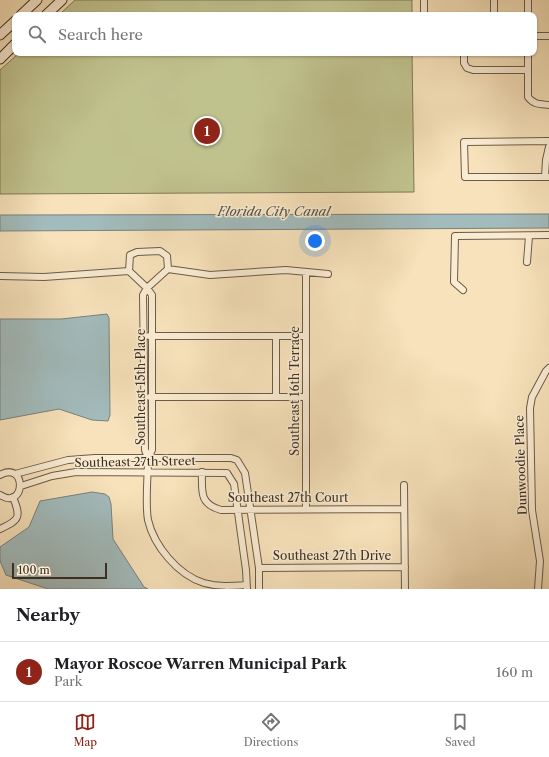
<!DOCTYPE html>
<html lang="en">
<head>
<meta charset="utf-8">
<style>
  :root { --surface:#fff; --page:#f6f6f6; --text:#202124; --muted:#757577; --line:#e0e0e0; --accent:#8f2418 }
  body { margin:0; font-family:"Libre Caslon Text",serif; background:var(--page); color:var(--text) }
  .scale { position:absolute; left:12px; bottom:10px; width:95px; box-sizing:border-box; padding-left:4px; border:2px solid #3c3023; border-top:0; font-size:11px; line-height:14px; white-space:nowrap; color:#3c3023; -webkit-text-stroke:3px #faecd3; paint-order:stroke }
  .you { position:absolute; left:315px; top:241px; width:14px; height:14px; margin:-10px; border:3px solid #fff; border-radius:50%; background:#1a73e8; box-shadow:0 0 0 6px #1a73e833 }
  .badge { display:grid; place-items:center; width:26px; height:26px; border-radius:50%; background:var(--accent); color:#fff; font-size:13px; font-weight:700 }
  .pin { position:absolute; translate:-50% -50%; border:2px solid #fff; box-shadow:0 1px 4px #0006 }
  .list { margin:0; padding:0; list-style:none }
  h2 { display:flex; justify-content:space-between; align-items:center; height:52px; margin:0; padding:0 16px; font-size:17px }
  h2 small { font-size:13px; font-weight:400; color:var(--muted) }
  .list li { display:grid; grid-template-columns:26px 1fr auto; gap:12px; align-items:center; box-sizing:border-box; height:60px; padding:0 16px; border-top:1px solid var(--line) }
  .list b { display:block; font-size:15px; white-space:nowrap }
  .list p { margin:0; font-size:13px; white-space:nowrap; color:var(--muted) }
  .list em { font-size:13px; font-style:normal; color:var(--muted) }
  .icon { flex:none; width:22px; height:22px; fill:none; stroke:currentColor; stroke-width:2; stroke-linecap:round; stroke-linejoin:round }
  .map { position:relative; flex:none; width:549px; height:589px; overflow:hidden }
  .search { position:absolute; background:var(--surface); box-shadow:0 1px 3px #0004; left:12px; right:12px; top:12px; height:44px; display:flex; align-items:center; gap:10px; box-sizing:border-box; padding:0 14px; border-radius:8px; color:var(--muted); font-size:15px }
  .sheet { height:112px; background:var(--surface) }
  nav { display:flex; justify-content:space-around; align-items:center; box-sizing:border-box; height:56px; border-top:1px solid var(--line); background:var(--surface); font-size:11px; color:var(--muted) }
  nav a { display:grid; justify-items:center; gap:2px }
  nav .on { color:var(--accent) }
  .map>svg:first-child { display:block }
  .green { fill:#c0c28e; stroke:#7e7958 }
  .water { fill:#a2bbbc; stroke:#79837f }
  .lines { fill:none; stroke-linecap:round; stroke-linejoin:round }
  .street-casing { stroke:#6b5c49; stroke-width:8 }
  .secondary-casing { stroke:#3c3023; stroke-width:11 }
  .street { stroke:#faecd3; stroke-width:6 }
  .secondary { stroke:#faecd3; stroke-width:9 }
  .labels { text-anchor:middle; stroke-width:3; stroke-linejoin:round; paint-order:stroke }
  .street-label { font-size:12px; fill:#3c3023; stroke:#faecd3 }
  .water-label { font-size:13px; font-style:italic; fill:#565349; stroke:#faecd3 }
</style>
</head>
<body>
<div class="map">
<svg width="549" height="589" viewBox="0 0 549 589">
  <rect width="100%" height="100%" fill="#f7e2bb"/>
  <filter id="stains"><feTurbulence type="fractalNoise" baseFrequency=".005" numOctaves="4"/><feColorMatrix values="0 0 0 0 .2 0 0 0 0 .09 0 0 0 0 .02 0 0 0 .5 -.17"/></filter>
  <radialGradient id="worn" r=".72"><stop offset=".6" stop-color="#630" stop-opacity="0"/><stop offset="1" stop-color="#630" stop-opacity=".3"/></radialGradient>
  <path class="green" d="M75,0H412V15H59Z
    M19,53H412L414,192L0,194V70Z"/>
  <path class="water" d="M549,214V228L0,231V215Z
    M107,314L109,318L110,415L108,421L92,420L59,409L0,420V319H61Z
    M92,492L105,494L109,497L111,504L113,539L144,587L148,589H48L6,575L0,561V547L29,527L40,501Z"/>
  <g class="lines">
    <g class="street-casing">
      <path id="street" d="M424,0V15
        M494,0V15
        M528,0V15
        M534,36H549
        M464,53V63L467,68L473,70H528
        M528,53V97C534,105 540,104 549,105
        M549,141L464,142L465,177H549
        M545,177L546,160L549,147
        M160,251L167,256L168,269L147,288L129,271L130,255L137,252Z
        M527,262L529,236
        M168,269L210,275L286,270L328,274
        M306,272V509
        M0,276L44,277L129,271
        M463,290L454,282L455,236L549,235
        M149,336H306
        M276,336V397
        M150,397H306
        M148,458L152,450V295L147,288L143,295L145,450L148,458C148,476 145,504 148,520C154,546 178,575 204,583C218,587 232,586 246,585
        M202,472C202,491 199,504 221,510L404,509
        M15,474L68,460L95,458H231L237,460L245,473L259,568V589
        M0,475C27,460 26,511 0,495
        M404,485L405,589
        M21,486L52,476L76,472L227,473L234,484L246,570L247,589
        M0,529C20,520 21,517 13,497
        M259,568L405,567
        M538,589L540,561L532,510L530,408L532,397L546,371L549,368"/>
    </g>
    <g class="secondary-casing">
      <path id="secondary" d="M21,15L37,0
        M46,15L62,0
        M0,35L15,21
        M0,59L15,44"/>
    </g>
    <use href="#street" class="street"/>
    <use href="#secondary" class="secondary"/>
  </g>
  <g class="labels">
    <g class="street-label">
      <text transform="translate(141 387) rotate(-90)" y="4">Southeast 15th Place</text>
      <text transform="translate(295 391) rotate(-90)" y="4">Southeast 16th Terrace</text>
      <text transform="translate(135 462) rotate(-1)" y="4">Southeast 27th Street</text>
      <text transform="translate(521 465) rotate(-92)" y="4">Dunwoodie Place</text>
      <text x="288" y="502">Southeast 27th Court</text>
      <text x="332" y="560">Southeast 27th Drive</text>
    </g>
    <g class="water-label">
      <text x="274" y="216">Florida City Canal</text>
    </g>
  </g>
  <rect width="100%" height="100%" filter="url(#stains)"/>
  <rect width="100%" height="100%" fill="url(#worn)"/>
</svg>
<div class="scale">100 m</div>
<div class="you"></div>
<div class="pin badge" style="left:207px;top:131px">1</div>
<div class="search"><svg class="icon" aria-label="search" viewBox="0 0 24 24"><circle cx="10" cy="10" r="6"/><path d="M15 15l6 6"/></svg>Search here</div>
</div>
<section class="sheet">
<h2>Nearby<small></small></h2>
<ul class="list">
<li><span class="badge">1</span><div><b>Mayor Roscoe Warren Municipal Park</b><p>Park</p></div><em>160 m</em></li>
</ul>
</section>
<nav>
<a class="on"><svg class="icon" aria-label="map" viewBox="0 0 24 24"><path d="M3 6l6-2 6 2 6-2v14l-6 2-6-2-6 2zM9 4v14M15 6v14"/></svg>Map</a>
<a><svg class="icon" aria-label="directions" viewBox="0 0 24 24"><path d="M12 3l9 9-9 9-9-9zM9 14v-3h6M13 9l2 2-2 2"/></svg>Directions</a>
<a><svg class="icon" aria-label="saved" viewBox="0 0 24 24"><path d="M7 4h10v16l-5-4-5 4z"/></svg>Saved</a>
</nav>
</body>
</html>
